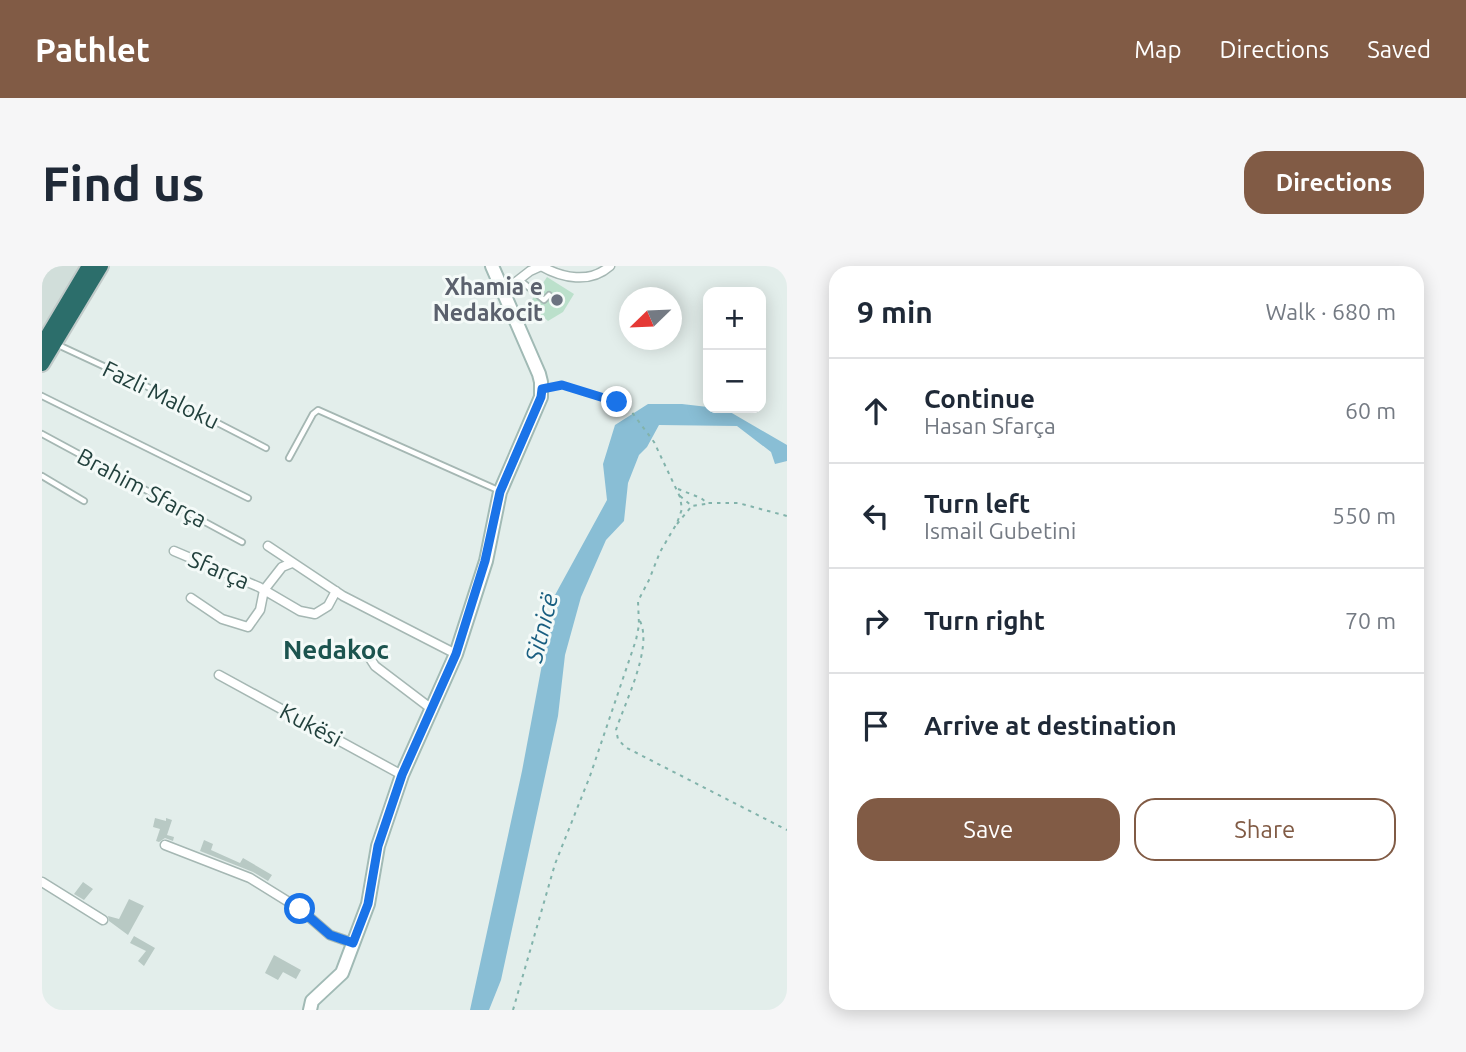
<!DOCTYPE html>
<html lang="en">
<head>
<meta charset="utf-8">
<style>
  :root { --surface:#fff; --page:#f6f6f7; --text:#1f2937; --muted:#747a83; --line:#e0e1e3; --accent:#815b45 }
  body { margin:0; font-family:Ubuntu,sans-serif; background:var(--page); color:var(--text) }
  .controls { position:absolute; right:21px; top:21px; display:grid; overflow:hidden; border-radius:14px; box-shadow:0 4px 18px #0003 }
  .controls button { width:63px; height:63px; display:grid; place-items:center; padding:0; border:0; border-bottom:2px solid var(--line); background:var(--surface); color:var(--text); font:35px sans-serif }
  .compass { position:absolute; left:577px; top:21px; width:63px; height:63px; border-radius:50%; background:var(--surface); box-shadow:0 4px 18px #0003; rotate:247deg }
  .stop { position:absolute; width:21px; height:21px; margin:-16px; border:5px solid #1a73e8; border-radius:50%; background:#fff }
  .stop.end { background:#1a73e8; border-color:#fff; box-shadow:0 2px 7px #0008 }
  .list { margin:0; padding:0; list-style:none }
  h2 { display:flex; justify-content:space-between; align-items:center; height:91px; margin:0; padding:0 28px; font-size:30px }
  h2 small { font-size:23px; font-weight:400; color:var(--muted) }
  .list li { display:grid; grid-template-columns:46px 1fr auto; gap:21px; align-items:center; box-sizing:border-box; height:105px; padding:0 28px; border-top:2px solid var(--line) }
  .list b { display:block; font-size:26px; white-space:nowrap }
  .list p { margin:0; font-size:23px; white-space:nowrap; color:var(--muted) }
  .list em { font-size:23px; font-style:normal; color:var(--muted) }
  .actions { display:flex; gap:14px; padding:21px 28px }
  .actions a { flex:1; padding:16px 0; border:2px solid var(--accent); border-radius:21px; text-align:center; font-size:24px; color:var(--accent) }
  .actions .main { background:var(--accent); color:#fff }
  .icon { flex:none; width:38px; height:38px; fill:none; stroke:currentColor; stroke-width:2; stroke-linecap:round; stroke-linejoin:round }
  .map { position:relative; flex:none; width:745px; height:744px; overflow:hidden; border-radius:21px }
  header { display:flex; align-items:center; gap:42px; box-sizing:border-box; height:98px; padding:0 35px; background:var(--accent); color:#fff }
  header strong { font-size:33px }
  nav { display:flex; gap:38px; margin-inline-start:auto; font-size:24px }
  .intro { display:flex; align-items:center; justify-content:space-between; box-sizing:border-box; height:168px; padding:0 42px }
  h1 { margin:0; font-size:49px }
  .button { padding:18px 32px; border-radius:21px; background:var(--accent); color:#fff; font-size:24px; font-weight:700 }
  main { display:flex; gap:42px; padding:0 42px }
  aside { flex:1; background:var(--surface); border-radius:21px; box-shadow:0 4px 18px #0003 }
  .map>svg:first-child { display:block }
  .built { fill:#d1deda }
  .green { fill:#bbe0cb }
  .water { fill:#89bed5 }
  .building { fill:#b8c9c4 }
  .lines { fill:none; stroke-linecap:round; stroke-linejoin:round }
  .lane-casing { stroke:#a5b7b3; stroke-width:8 }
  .street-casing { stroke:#a5b7b3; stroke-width:11 }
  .secondary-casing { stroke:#a1bab5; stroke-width:16 }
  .highway-casing { stroke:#c1cac9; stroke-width:18 }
  .path { stroke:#82b3ab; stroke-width:2; stroke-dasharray:3.5 5; stroke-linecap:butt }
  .lane { stroke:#fff; stroke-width:4.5 }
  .street { stroke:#fff; stroke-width:8 }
  .secondary { stroke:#fff; stroke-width:12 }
  .highway { stroke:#2c6e6b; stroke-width:14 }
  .route { stroke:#1a73e8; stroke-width:9 }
  .worship-dot { fill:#6b7280; stroke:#f4faf8; stroke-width:2.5 }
  .labels { text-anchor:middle; stroke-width:6; stroke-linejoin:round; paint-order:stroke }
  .worship-label { font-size:23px; font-weight:bold; fill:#5b616d; stroke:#f4faf8; text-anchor:end }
  .street-label { font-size:23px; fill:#22413d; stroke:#f4faf8 }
  .water-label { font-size:24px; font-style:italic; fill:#185e80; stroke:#f4faf8 }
  .quarter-label { font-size:26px; font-weight:bold; fill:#1c544f; stroke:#f4faf8 }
</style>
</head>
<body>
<header>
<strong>Pathlet</strong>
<nav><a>Map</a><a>Directions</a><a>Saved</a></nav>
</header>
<div class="intro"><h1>Find us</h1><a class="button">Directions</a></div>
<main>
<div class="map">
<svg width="745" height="744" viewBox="0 0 745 744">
  <rect width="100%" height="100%" fill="#e3eeeb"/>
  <path class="built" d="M0,0H60L0,94Z"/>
  <path class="green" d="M505,11L532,28L521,46L506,55L487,38Z"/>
  <path class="water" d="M606,138H640L683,143L745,179V195L733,198L729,186L695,160L617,159L605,181L597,189L586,217L582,255L564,274L539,331L523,389L516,450L459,714L447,744H428L480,505L513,329L565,234L561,198L573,159Z"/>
  <path class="building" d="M113,552L124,555V552L130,554L125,569L132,571L131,575L123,572L117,576L114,575L118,563L111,561Z
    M162,574L171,578L169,584L198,597L201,592L230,609L226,615L211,606L158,585Z
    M41,616L51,623L42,634L32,628Z
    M87,633L102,640L86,669L67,655L66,650L77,653Z
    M92,670L113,682L102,700L96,695L104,685L88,677Z
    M232,689L259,704L254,713L241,706L236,714L223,707Z"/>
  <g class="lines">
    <g class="lane-casing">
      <path id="lane" d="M478,14L502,34L507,29
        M14,78L100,118L224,182
        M0,130L206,232
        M0,168L200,276
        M247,192L271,148L276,144L458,225
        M0,210L42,235"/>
    </g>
    <g class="street-casing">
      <path id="street" d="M499,0C520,12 548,18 568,0
        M461,26L488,5L499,0
        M226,280L301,330L414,388
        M132,285L217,321L258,345L273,348L286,340L294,325
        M149,332L180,353L206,361L218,344L222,324L240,301L250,297
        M322,383L333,400L391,444
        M177,409L360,509
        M123,579L208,612L258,643L288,669L311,677
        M0,616L61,654"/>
    </g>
    <g class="secondary-casing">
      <path id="secondary" d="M268,744L270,735L300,707L326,638L336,580L360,509L414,388L444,295L458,226L499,131V116L497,108L450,0"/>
    </g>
    <g class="highway-casing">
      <path id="highway" d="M0,79L47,0
        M0,98L59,0"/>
    </g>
    <path class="path" d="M636,223L659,232L665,237H696L745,250
      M638,230L650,240L664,238
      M635,258L649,241
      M598,355C611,382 583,436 574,464L576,473L583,481L745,564
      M471,744L513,598L548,510L594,374L597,359L596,335L607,314L618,286L635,257L640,243L638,231L612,176L589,145L575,136L538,124L520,119L508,122"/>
    <use href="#lane" class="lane"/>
    <use href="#street" class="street"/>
    <use href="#secondary" class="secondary"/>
    <use href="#highway" class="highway"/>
  </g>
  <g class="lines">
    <path class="route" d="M258,643L288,669L311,677L326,638L336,580L360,509L414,388L443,295L458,226L499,131L500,123L520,119L575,136"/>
  </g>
  <circle class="worship-dot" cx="515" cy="34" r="7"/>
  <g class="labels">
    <g class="worship-label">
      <text x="501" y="29">Xhamia e<tspan x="501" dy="26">Nedakocit</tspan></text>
    </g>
    <g class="street-label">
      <text transform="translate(119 129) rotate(26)" y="8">Fazli Maloku</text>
      <text transform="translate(100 222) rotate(28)" y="8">Brahim Sfarça</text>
      <text transform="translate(177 304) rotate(23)" y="8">Sfarça</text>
      <text transform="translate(269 459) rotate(28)" y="8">Kukësi</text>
    </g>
    <g class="water-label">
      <text transform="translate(500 362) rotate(-76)" y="8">Sitnicë</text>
    </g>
    <g class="quarter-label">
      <text x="294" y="393">Nedakoc</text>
    </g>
  </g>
</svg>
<div class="controls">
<button>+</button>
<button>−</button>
</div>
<svg class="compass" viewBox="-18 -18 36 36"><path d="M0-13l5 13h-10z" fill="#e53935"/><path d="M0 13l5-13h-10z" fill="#747a83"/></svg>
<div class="stop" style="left:258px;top:643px"></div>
<div class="stop end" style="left:575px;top:136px"></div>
</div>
<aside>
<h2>9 min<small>Walk · 680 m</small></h2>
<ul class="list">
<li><svg class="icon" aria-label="ahead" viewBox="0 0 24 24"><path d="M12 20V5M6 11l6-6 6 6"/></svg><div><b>Continue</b><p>Hasan Sfarça</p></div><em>60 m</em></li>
<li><svg class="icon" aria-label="left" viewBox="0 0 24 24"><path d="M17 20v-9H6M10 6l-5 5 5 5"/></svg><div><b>Turn left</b><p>Ismail Gubetini</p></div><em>550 m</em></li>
<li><svg class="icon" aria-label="right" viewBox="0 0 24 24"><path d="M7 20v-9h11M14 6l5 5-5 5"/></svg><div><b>Turn right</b></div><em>70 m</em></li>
<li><svg class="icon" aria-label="arrive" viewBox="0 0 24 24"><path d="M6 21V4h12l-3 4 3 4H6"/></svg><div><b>Arrive at destination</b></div></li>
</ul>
<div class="actions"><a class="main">Save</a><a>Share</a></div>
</aside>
</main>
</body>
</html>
